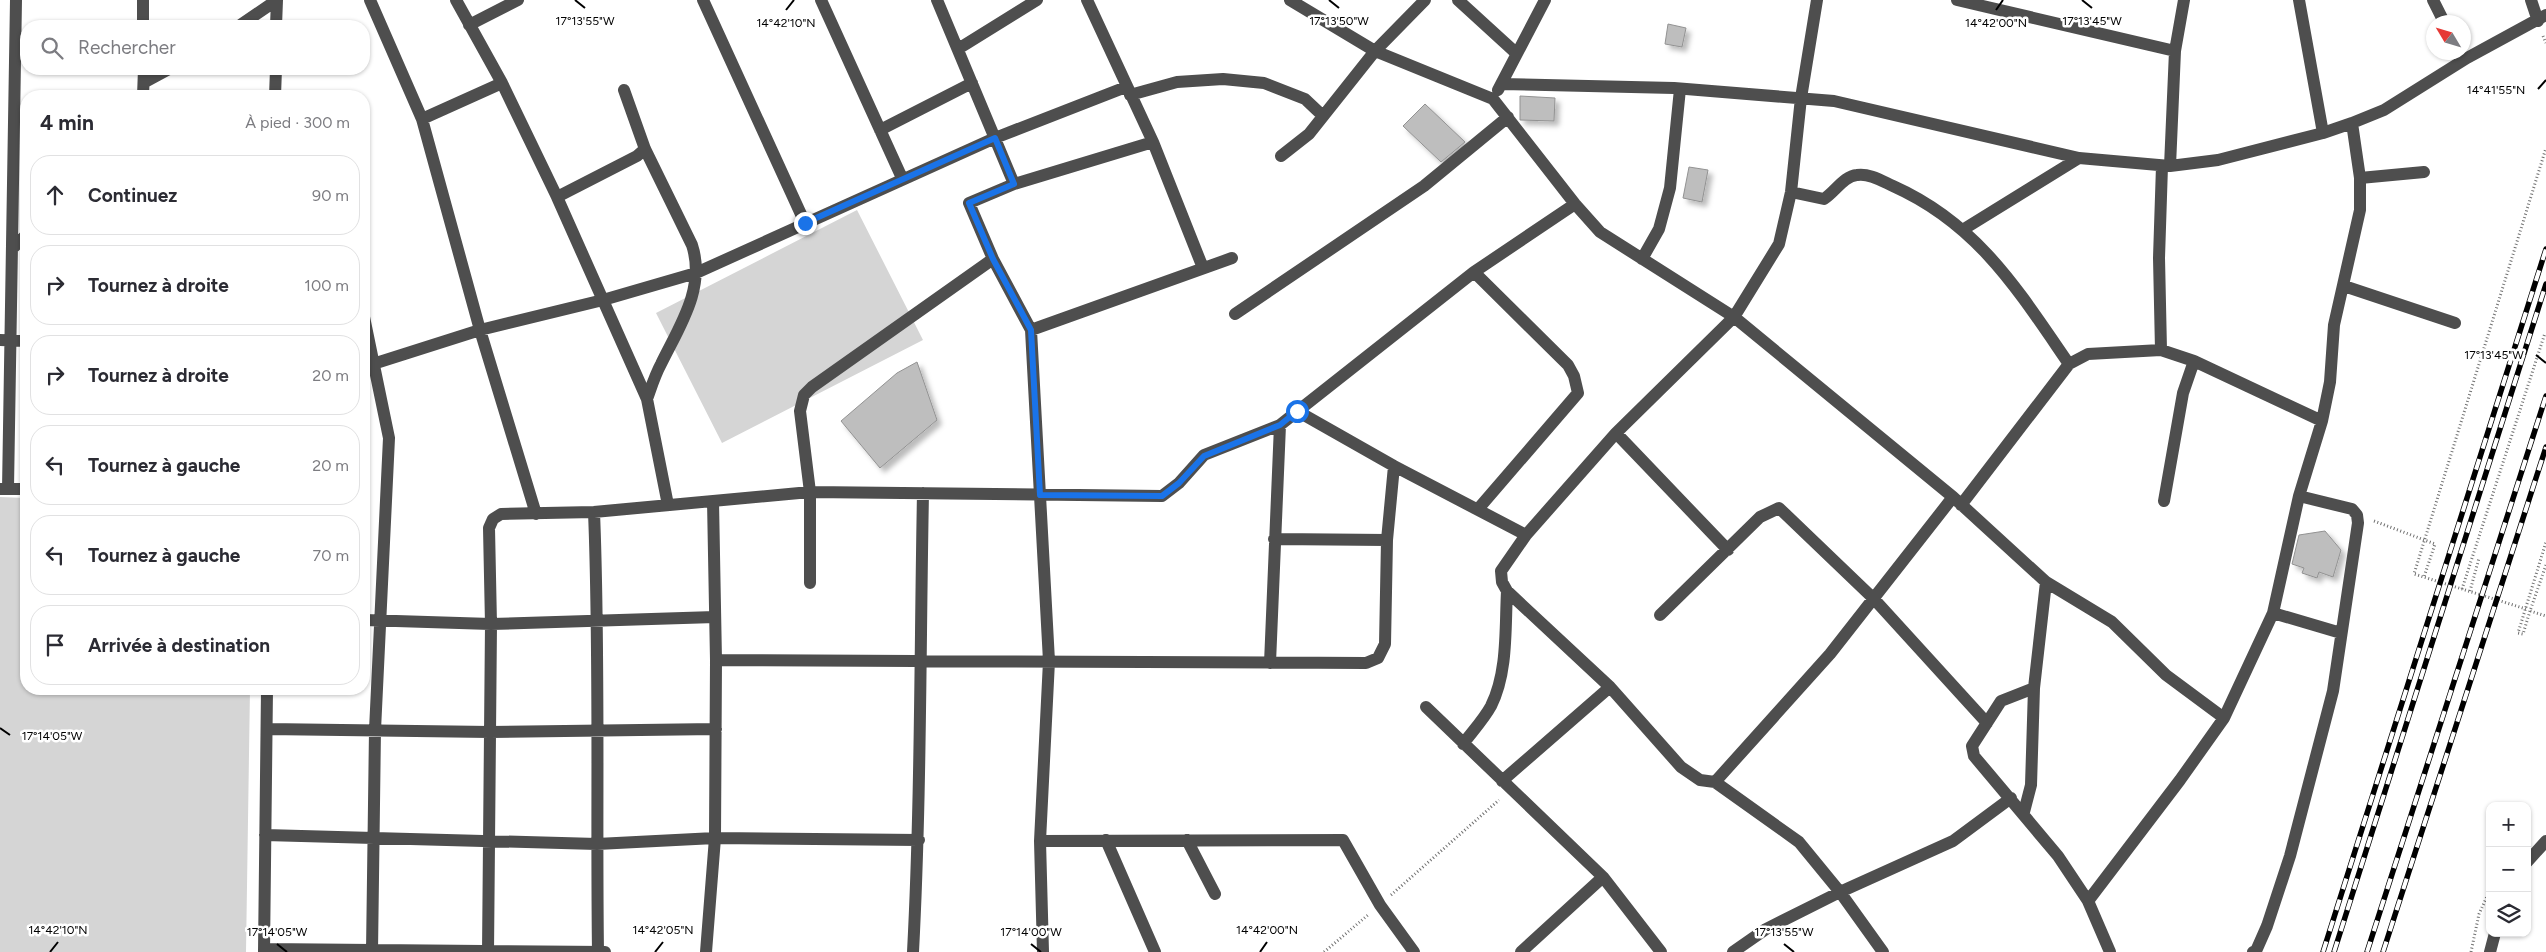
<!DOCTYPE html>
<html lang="fr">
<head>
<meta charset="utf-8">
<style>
  :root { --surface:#fff; --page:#f2f2f3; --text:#2b2b33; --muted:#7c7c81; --line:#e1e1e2 }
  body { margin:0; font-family:Figtree,sans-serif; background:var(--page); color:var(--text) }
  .controls { position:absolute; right:15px; bottom:15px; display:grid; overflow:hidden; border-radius:10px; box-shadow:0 1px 4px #0004 }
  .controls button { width:45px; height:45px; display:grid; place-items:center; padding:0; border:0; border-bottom:1px solid var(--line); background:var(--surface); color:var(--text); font:25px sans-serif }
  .compass { position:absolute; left:2426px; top:15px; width:45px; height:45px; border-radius:50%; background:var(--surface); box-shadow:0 1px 4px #0004; rotate:308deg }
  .stop { position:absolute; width:15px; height:15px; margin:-11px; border:4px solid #1a73e8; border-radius:50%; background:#fff }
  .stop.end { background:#1a73e8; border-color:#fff; box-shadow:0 1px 5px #0008 }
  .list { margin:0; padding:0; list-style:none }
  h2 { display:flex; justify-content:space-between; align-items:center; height:65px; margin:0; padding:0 20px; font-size:21px }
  h2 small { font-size:16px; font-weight:400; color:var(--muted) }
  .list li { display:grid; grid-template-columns:32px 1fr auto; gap:15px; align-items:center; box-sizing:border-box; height:80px; margin:0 10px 10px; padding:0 10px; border:1px solid var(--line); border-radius:20px }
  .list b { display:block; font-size:19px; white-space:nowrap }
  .list em { font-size:16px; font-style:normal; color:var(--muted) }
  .icon { flex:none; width:28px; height:28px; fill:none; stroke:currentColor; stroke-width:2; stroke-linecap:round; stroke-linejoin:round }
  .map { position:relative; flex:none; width:2546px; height:952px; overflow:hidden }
  .search { position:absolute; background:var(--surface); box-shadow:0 1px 4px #0004; left:20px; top:20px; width:350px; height:55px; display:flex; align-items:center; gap:12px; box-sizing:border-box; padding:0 18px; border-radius:20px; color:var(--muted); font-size:19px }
  .panel { position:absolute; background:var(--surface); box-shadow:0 1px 4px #0004; left:20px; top:90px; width:350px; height:605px; border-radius:20px }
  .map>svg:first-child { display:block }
  .green { fill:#d5d5d5 }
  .building { fill:#bebebe; stroke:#929292; filter:url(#shadow) }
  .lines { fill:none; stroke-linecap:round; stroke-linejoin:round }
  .path { stroke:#707070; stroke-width:3; stroke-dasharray:1 2.5; stroke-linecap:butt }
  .minor { stroke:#4e4e4e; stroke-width:12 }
  .rail-casing { stroke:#000; stroke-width:5.5 }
  .rail { stroke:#fff; stroke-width:4; stroke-dasharray:11; stroke-linecap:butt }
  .route { stroke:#1a73e8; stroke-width:6 }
  .ticks { fill:none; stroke:#000; stroke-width:2 }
  .ticks-label { font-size:12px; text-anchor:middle; fill:#000; stroke:#fff; stroke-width:5; stroke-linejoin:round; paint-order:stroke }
</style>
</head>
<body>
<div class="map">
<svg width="2546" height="952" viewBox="0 0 2546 952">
  <defs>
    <filter id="shadow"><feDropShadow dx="4.5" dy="4.5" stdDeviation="2.5" flood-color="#0004"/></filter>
  </defs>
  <rect width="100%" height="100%" fill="#fff"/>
  <path class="green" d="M857,210L923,340L722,443L656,313Z
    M0,497L26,498V689H250L246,952H0Z"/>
  <path class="building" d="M1668,24L1686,28L1682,47L1665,44Z
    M1520,96L1555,98L1554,121L1520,120Z
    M1425,104L1465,142L1441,162L1403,126Z
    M1689,167L1708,170L1702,202L1683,198Z
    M917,362L937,420L880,468L841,421L897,373Z
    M2325,531L2341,550L2333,577L2319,572L2317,578L2302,573L2304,568L2292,564L2299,535Z"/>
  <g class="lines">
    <path class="path" d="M2543,36L2546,43
      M2374,521L2435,544L2424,577
      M2546,565L2530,611L2546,616
      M2462,589L2545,333
      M2470,591L2479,558
      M2526,609L2414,574L2546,148
      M2530,611L2523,634L2518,633L2546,542
      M1391,895L1499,800
      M1324,952L1368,915
      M2471,952L2479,914L2490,890"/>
    <path class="minor" d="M143,0V26
      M370,0L422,119L480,330L536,514
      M456,0L502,83L557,197L647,399L668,505
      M703,0L805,223
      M821,0L902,178
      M937,0L1014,184
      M1087,0L1153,142L1203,268
      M1290,0L1375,51L1493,99L1575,204L1600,232L1734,317L1953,497L2046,582L2112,622L2166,675L2224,718
      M1458,0L1516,53
      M1817,0L1801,98L1791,192L1779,244L1734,317L1616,433L1526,535L1501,571L1502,582L1507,591L1610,687L1681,767L1700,780L1715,782L1799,842L1840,892L1883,952
      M1957,0L2175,51
      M2299,0L2323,133
      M2433,0L2444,22
      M2531,0L2538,21
      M469,25L518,0
      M239,26L277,0
      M276,26L277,0
      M958,49L1037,0
      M145,82L169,69
      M1501,84L1674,88L1834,101L2079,158L2170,166L2218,160L2323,133L2352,123L2384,110L2467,58L2546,15
      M624,90L645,149L692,245C706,288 679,327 661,364C655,375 651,388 647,399
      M1498,90L1545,0
      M1130,95L1177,82L1223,79L1264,83L1305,99L1323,116
      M143,96L144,69
      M275,96L276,69
      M422,119L502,83
      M880,130L972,83
      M1281,156L1309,134L1375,51L1425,0
      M2170,166L2175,51L2184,0
      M2360,178L2424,172
      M1791,192L1824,199C1835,192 1844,176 1857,175C1869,173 1882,181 1893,186C1978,224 2018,290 2069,364
      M557,197L637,156L645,149
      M1964,229L2079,158
      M12,249L26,235
      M1642,259L1659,229L1670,188L1680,89
      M1474,272L1568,365L1574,376L1578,393L1479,508
      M2344,286L2455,323
      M1235,314L1424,186L1508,117
      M364,317L389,438L375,730L372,952
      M1031,330L1232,258
      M0,340L26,341
      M2161,350L2159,258L2162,166
      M364,364H373L480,330L603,300L696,273L995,138L1126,87
      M1297,411L1394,466L1526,535
      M1616,433L1728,550
      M1,489H26
      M8,489L16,0
      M2164,501L2183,393L2194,361
      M1961,505L2069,364L2088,354L2161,350L2194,361L2322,421
      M594,512C600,659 596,805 598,952
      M1274,539L1387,540
      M810,583V492L800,411L804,395L812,387L993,259
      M2273,613L2341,633
      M1660,615L1760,517L1779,508L1874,599L1987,723
      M364,620L491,624L715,617
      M716,660L1366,663L1378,658L1385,644L1387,540L1394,466
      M1270,663L1280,425
      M2034,688L2001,701L1972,746L1974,756L2058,856L2088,901L2110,952
      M1426,707L1603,877L1661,952
      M267,729L490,732L716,729
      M1463,744C1472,732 1484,719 1491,706C1508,672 1505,628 1507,591
      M1502,781L1610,687
      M1715,782L1830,654L1953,497
      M2024,812L2031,785L2034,688L2046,582
      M265,835L597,844L715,838L919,840
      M1106,840L1155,952
      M1187,840L1215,894
      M1040,841L1343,840L1380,905L1414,952
      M2527,862L2546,841
      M2088,901L2180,780L2224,718L2273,613L2299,496L2322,421L2330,382L2334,325L2360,210V178L2352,123
      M264,949L605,952
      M264,952L267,689
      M488,952L491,624L489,528L493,519L501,514L594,512L810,492L1162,496L1179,483L1204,455L1280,425L1474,272L1575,204
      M706,952L715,838L716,660L713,501
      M913,952C921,799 920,646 923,493
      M1043,952L1040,841L1049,661L1031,330L993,259L969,203L1014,184L1153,142
      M1521,952L1603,877
      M1733,952L1766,929L1840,892L1953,841L2011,798
      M2253,952L2256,951L2267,926L2290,856L2333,691L2358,523L2357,515L2352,509L2299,496
      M2490,952L2495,933"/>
    <g class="rail-casing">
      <path id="rail" d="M2323,952L2546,249
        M2334,952L2546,284
        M2367,952L2546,396
        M2383,952L2546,447"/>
    </g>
    <use href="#rail" class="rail"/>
  </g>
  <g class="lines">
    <path class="route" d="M805,223L995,138L1014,184L969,203L993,259L1031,330L1040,495L1162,496L1179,483L1204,456L1280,425L1297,411"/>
  </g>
  <path class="ticks" d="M575,0L585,8M1329,0L1339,8M2082,0L2092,8M786,10L794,0M1996,10L2003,0M2538,89L2546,80M2536,355L2546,363M0,728L10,735M277,944L287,952M1031,944L1041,952M1784,944L1794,952M50,952L58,942M655,952L663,942M1260,952L1267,942"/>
  <g class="ticks-label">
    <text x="585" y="25">17°13'55"W</text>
    <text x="1339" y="25">17°13'50"W</text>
    <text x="2092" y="25">17°13'45"W</text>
    <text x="786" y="27">14°42'10"N</text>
    <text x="1996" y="27">14°42'00"N</text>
    <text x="2496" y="94">14°41'55"N</text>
    <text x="2494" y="359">17°13'45"W</text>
    <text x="52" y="740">17°14'05"W</text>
    <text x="58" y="934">14°42'10"N</text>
    <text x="663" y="934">14°42'05"N</text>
    <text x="1267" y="934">14°42'00"N</text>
    <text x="277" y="936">17°14'05"W</text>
    <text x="1031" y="936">17°14'00"W</text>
    <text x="1784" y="936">17°13'55"W</text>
  </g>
</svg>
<div class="controls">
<button>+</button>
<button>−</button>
<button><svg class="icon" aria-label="layers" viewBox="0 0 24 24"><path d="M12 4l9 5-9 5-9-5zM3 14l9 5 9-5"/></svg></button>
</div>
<svg class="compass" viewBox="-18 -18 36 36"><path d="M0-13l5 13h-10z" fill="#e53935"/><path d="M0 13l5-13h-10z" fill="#7c7c81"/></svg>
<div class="stop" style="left:1297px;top:411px"></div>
<div class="stop end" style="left:805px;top:223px"></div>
<div class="search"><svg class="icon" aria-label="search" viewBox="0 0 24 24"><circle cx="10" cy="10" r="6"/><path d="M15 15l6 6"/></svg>Rechercher</div>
<section class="panel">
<h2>4 min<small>À pied · 300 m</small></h2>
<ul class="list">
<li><svg class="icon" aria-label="ahead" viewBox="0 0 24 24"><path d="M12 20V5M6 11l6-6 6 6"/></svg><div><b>Continuez</b></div><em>90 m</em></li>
<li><svg class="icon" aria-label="right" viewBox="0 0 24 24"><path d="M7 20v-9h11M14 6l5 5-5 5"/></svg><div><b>Tournez à droite</b></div><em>100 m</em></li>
<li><svg class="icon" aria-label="right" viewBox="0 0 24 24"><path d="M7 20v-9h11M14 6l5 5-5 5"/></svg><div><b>Tournez à droite</b></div><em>20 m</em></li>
<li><svg class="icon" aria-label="left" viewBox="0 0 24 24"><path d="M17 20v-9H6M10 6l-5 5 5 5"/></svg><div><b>Tournez à gauche</b></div><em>20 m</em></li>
<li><svg class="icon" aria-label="left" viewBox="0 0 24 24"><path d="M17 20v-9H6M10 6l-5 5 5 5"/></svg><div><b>Tournez à gauche</b></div><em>70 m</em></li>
<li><svg class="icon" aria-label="arrive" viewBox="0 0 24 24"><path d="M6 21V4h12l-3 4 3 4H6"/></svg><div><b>Arrivée à destination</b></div></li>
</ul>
</section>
</div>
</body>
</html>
